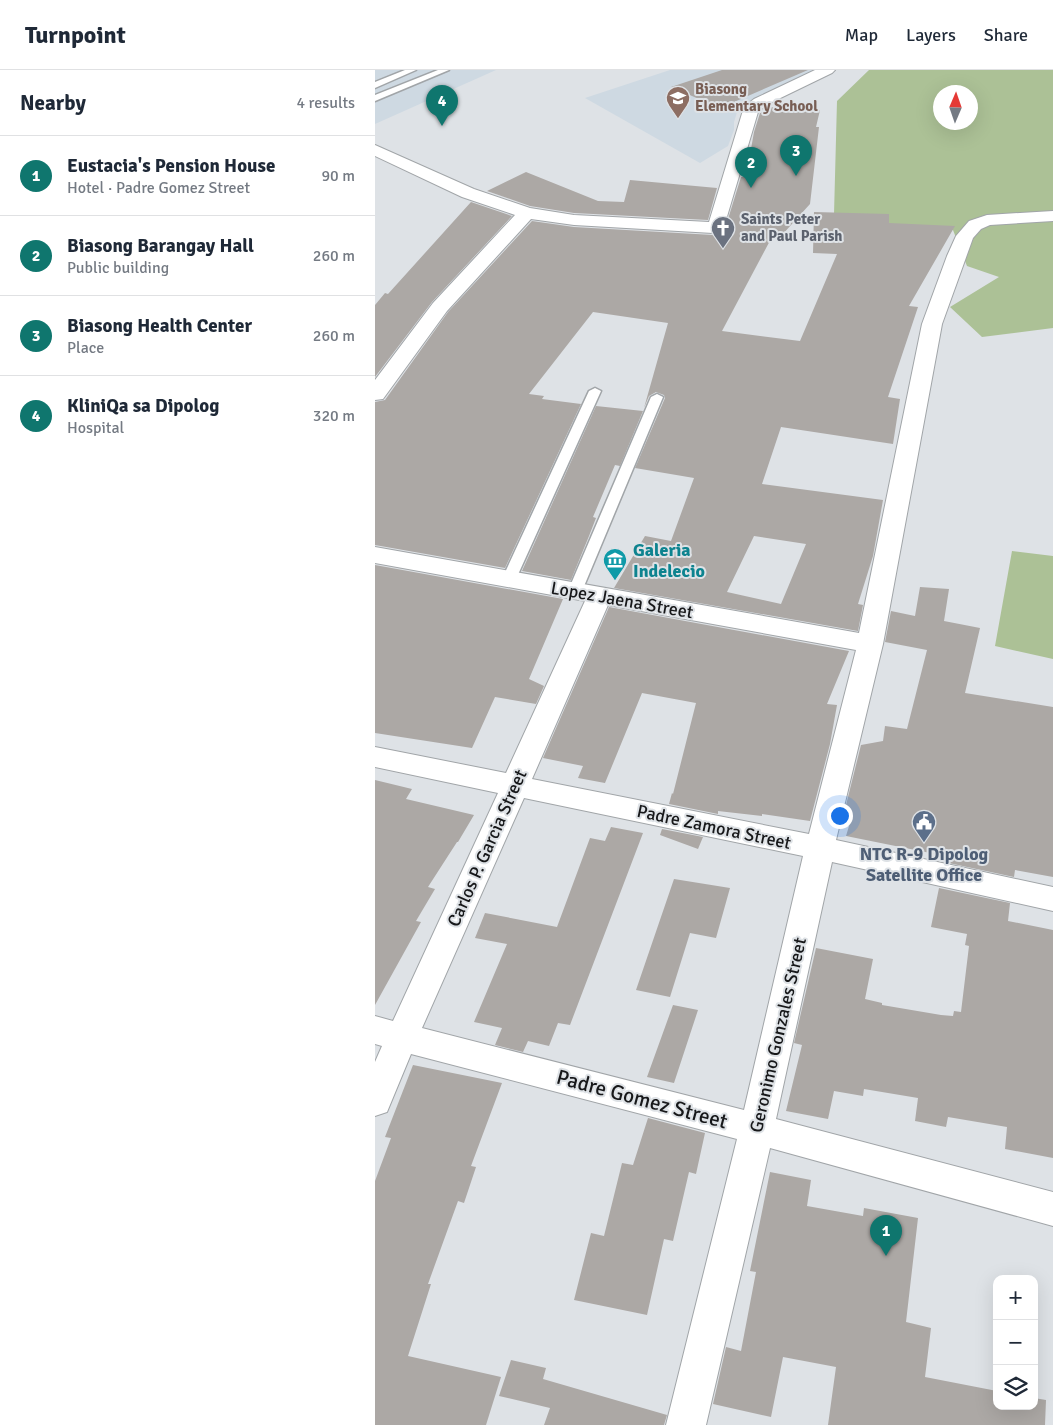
<!DOCTYPE html>
<html lang="en">
<head>
<meta charset="utf-8">
<style>
  :root { --surface:#fff; --page:#f2f2f3; --text:#1f2937; --muted:#747a83; --line:#e0e1e3; --accent:#0f766e }
  body { margin:0; font-family:Signika,sans-serif; background:var(--page); color:var(--text) }
  .controls { position:absolute; right:15px; bottom:15px; display:grid; overflow:hidden; border-radius:10px; box-shadow:0 5px 20px #0002 }
  .controls button { width:45px; height:45px; display:grid; place-items:center; padding:0; border:0; border-bottom:1px solid var(--line); background:var(--surface); color:var(--text); font:25px sans-serif }
  .compass { position:absolute; left:558px; top:15px; width:45px; height:45px; border-radius:50%; background:var(--surface); box-shadow:0 5px 20px #0002; rotate:2deg }
  .you { position:absolute; left:464px; top:745px; width:18px; height:18px; margin:-12px; border:4px solid #fff; border-radius:50%; background:#1a73e8; box-shadow:0 0 0 8px #1a73e833 }
  .badge { display:grid; place-items:center; width:32px; height:32px; border-radius:50%; background:var(--accent); color:#fff; font-size:16px; font-weight:700 }
  .pin { position:absolute; translate:-50% -41px; filter:drop-shadow(0 1px 2px #0008) }
  .pin::after { content:''; position:absolute; top:26px; width:18px; height:15px; background:inherit; clip-path:polygon(0 0,100% 0,50% 100%) }
  .list { margin:0; padding:0; list-style:none }
  h2 { display:flex; justify-content:space-between; align-items:center; height:65px; margin:0; padding:0 20px; font-size:21px }
  h2 small { font-size:16px; font-weight:400; color:var(--muted) }
  .list li { display:grid; grid-template-columns:32px 1fr auto; gap:15px; align-items:center; box-sizing:border-box; height:80px; padding:0 20px; border-top:1px solid var(--line) }
  .list b { display:block; font-size:19px; white-space:nowrap }
  .list p { margin:0; font-size:16px; white-space:nowrap; color:var(--muted) }
  .list em { font-size:16px; font-style:normal; color:var(--muted) }
  .icon { flex:none; width:28px; height:28px; fill:none; stroke:currentColor; stroke-width:2; stroke-linecap:round; stroke-linejoin:round }
  .map { position:relative; flex:none; width:678px; height:1355px; overflow:hidden }
  header { display:flex; align-items:center; gap:30px; box-sizing:border-box; height:70px; padding:0 25px; background:var(--surface); border-bottom:1px solid var(--line) }
  header strong { font-size:24px }
  nav { display:flex; gap:28px; margin-inline-start:auto; font-size:18px }
  main { display:flex }
  aside { flex:1; background:var(--surface) }
  .map>svg:first-child { display:block }
  .built { fill:#ced9e2 }
  .green { fill:#acc196; fill-rule:evenodd }
  .building { fill:#aca8a5; fill-rule:evenodd }
  .lines { fill:none; stroke-linecap:round; stroke-linejoin:round }
  .service-casing { stroke:#a1a5a8; stroke-width:3 }
  .minor-casing { stroke:#a1a5a8; stroke-width:2 }
  .service { fill:#fff; fill-rule:evenodd }
  .minor { fill:#fff; fill-rule:evenodd }
  .labels { text-anchor:middle; stroke-width:4; stroke-linejoin:round; paint-order:stroke }
  .far-education-label { font-size:15px; font-weight:bold; fill:#785e54; stroke:#dee2e6; text-anchor:start }
  .far-worship-label { font-size:15px; font-weight:bold; fill:#5b616d; stroke:#dee2e6; text-anchor:start }
  .culture-label { font-size:18px; font-weight:bold; fill:#0d838f; stroke:#dee2e6; text-anchor:start }
  .street-label { font-size:18px; fill:#17181a; stroke:#dee2e6 }
  .service-label { font-size:18px; font-weight:bold; fill:#4e5e75; stroke:#dee2e6 }
  .near-street-label { font-size:21px; fill:#17181a; stroke:#dee2e6 }
</style>
</head>
<body>
<header>
<strong>Turnpoint</strong>
<nav><a>Map</a><a>Layers</a><a>Share</a></nav>
</header>
<main>
<aside>
<h2>Nearby<small>4 results</small></h2>
<ul class="list">
<li><span class="badge">1</span><div><b>Eustacia's Pension House</b><p>Hotel · Padre Gomez Street</p></div><em>90 m</em></li>
<li><span class="badge">2</span><div><b>Biasong Barangay Hall</b><p>Public building</p></div><em>260 m</em></li>
<li><span class="badge">3</span><div><b>Biasong Health Center</b><p>Place</p></div><em>260 m</em></li>
<li><span class="badge">4</span><div><b>KliniQa sa Dipolog</b><p>Hospital</p></div><em>320 m</em></li>
</ul>
</aside>
<div class="map">
<svg width="678" height="1355" viewBox="0 0 678 1355">
  <rect width="100%" height="100%" fill="#dee2e6"/>
  <path class="built" d="M0,0H121L0,54Z
    M295,0H443L363,39L359,52V60L353,76L325,93L210,28Z"/>
  <path class="green" d="M494,0H678V258L607,267L575,237L624,207L592,196L578,160L552,157L458,182L462,31ZM566,22H596V52H566Z
    M637,481L678,486V589L620,576Z"/>
  <path class="building" d="M347,0H433L345,38L296,17Z
    M392,37L445,40L441,57H444L435,134L407,165H398L347,261L425,271L462,184L438,183L439,142L514,144V153L580,156L534,236L543,237L513,327L525,329L518,374L406,357L387,414L508,430L498,486L483,534L488,535L483,561L239,518L270,466L296,471L319,408L260,398L290,328L289,325L281,322L274,326L269,338L293,253L218,242L154,324L169,326L167,329L206,334L130,498L0,475V332L10,330L73,242L157,151L199,157L338,165L349,162L366,107H371L379,62L385,43ZM379,466L431,474L406,534L352,522Z
    M151,102L223,131L249,132L255,110L342,118L333,150L199,143L155,136L112,121Z
    M96,132L137,146L57,232L0,307V235L10,223L13,224Z
    M221,336L268,341L245,396L240,395L218,447L221,448L214,466L196,510L147,501Z
    M0,495L188,529L154,609L169,616L161,634L120,627L97,678L0,663Z
    M545,517L574,519L569,551L605,558L590,623L678,637V807L640,800L639,807L569,792L570,786L471,766L474,756L466,755L486,675L508,671L510,656L532,659L552,580L510,572L516,541L540,546Z
    M234,537L474,581L452,634L462,635L455,674L435,751L387,744V746L343,741V744L294,734L297,723L298,724L321,633L267,623L230,713L203,708L208,696L168,688Z
    M0,710L37,719L31,729L99,745L83,772H82L53,817L60,819L41,851L46,852L0,935Z
    M236,757L268,763L195,955L183,953L174,976L153,971L148,982L120,975L127,958L99,952L132,874L100,868L110,843L182,857L215,768L230,771Z
    M287,759L328,767L323,779L285,765Z
    M299,809L355,818L341,868L315,863L295,927L261,920Z
    M564,818L635,833L633,851L678,860V1088L630,1079L632,1057L573,1047L571,1057L540,1051L543,1028L489,1019L488,1026L459,1021L453,1049L411,1041L427,975L419,973L441,878L498,889L490,929L507,933V935L566,945L578,946L579,941L586,942L594,876L590,875L592,864L556,857Z
    M298,935L323,940L299,1013L272,1007Z
    M38,995L127,1013L96,1096L101,1097L89,1133L83,1131L53,1214H56L33,1286L126,1307L111,1355H0V1111L16,1068L10,1067Z
    M273,1048L330,1063L321,1104L314,1102L298,1171L289,1169L272,1245L199,1230L216,1163L229,1166L247,1093L258,1095Z
    M395,1102L436,1110L432,1136L488,1146L489,1138L543,1148L531,1252L556,1258L550,1307L622,1321V1336H659V1328L671,1330L670,1355H453L461,1297L408,1287L396,1347L338,1334L351,1277L366,1281L381,1202L375,1201Z
    M136,1290L171,1298L168,1309L292,1345L289,1355H169L175,1338L124,1326Z"/>
  <g class="lines">
    <g class="service-casing">
      <path id="service" d="M30,0H41L0,18V12Z
        M63,0H74L0,31V25Z
        M220,318L226,321L141,509L139,512H129L127,509L214,321Z
        M282,324L288,327L207,521L205,524H195L193,521L276,327Z"/>
    </g>
    <g class="minor-casing">
      <path id="minor" d="M440,0H460L457,3L391,35L383,42L348,160L338,163L199,155L156,149L72,241L8,329L0,330V310L58,233L140,145L87,127L0,86V75L99,119L155,138L199,145L334,152L369,37L379,29Z
        M678,141V151L615,155L606,159L598,168L567,254L508,574L461,770L678,817V841L457,792L401,1049L678,1122V1156L395,1078L331,1355H291L362,1069L36,984L12,1042L0,1046V992L7,976L0,974V946L18,951L123,723L0,697V677L131,703L210,531L0,493V477L484,563L547,254L572,186L581,166L594,151L612,145ZM233,535L481,580L434,764L157,709ZM149,728L428,786L369,1040L47,958Z"/>
    </g>
    <use href="#service" class="service"/>
    <use href="#minor" class="minor"/>
  </g>
  <defs>
    <g id="school-pin" transform="scale(1.25)"><path d="M0 17L-7.5 6A9.5 9.5 0 1 1 7.5 6Z" fill="#8d6e63" stroke="#dee2e6"/><path d="M0-5L7-2L0 1L-7-2ZM-4 1L0 2.5L4 1V4Q0 6-4 4Z" fill="#fff"/></g>
    <g id="church-pin" transform="scale(1.25)"><path d="M0 17L-7.5 6A9.5 9.5 0 1 1 7.5 6Z" fill="#6b7280" stroke="#dee2e6"/><path d="M-1.2-6h2.4v3.5h3.3v2.4h-3.3V6h-2.4V-.1h-3.3v-2.4h3.3Z" fill="#fff"/></g>
    <g id="museum-pin" transform="scale(1.25)"><path d="M0 17L-7.5 6A9.5 9.5 0 1 1 7.5 6Z" fill="#0f9aa8" stroke="#dee2e6"/><path d="M0-6L6-3V-2H-6V-3ZM-5-1h2V3h-2ZM-1-1h2V3h-2ZM3-1h2V3H3ZM-6 4H6V6H-6Z" fill="#fff"/></g>
    <g id="civic-pin" transform="scale(1.25)"><path d="M0 17L-7.5 6A9.5 9.5 0 1 1 7.5 6Z" fill="#5c6f8a" stroke="#dee2e6"/><path d="M-.6-6.5H3V-4.5H.6V-3L4-1V1h2V6H-6V1h2V-1L-.6-3ZM-1.2 2.5V6h2.4V2.5Z" fill="#fff"/></g>
  </defs>
  <g fill-rule="evenodd">
    <use href="#school-pin" x="303" y="28"/>
    <use href="#church-pin" x="348" y="158"/>
    <use href="#museum-pin" x="240" y="490"/>
    <use href="#civic-pin" x="549" y="752"/>
  </g>
  <g class="labels">
    <g class="far-education-label">
      <text x="320" y="24">Biasong<tspan x="320" dy="17">Elementary School</tspan></text>
    </g>
    <g class="far-worship-label">
      <text x="366" y="154">Saints Peter<tspan x="366" dy="17">and Paul Parish</tspan></text>
    </g>
    <g class="culture-label">
      <text x="258" y="486">Galeria<tspan x="258" dy="21">Indelecio</tspan></text>
    </g>
    <g class="street-label">
      <text transform="translate(247 530) rotate(10)" y="6">Lopez Jaena Street</text>
      <text transform="translate(339 757) rotate(12)" y="6">Padre Zamora Street</text>
      <text transform="translate(112 778) rotate(-66)" y="6">Carlos P. Garcia Street</text>
      <text transform="translate(403 965) rotate(-77)" y="6">Geronimo Gonzales Street</text>
    </g>
    <g class="service-label">
      <text x="549" y="790">NTC R-9 Dipolog<tspan x="549" dy="21">Satellite Office</tspan></text>
    </g>
    <g class="near-street-label">
      <text transform="translate(267 1029) rotate(15)" y="7">Padre Gomez Street</text>
    </g>
  </g>
</svg>
<div class="controls">
<button>+</button>
<button>−</button>
<button><svg class="icon" aria-label="layers" viewBox="0 0 24 24"><path d="M12 4l9 5-9 5-9-5zM3 14l9 5 9-5"/></svg></button>
</div>
<svg class="compass" viewBox="-18 -18 36 36"><path d="M0-13l5 13h-10z" fill="#e53935"/><path d="M0 13l5-13h-10z" fill="#747a83"/></svg>
<div class="you"></div>
<div class="pin badge" style="left:511px;top:1186px">1</div>
<div class="pin badge" style="left:376px;top:118px">2</div>
<div class="pin badge" style="left:421px;top:106px">3</div>
<div class="pin badge" style="left:67px;top:56px">4</div>
</div>
</main>
</body>
</html>
